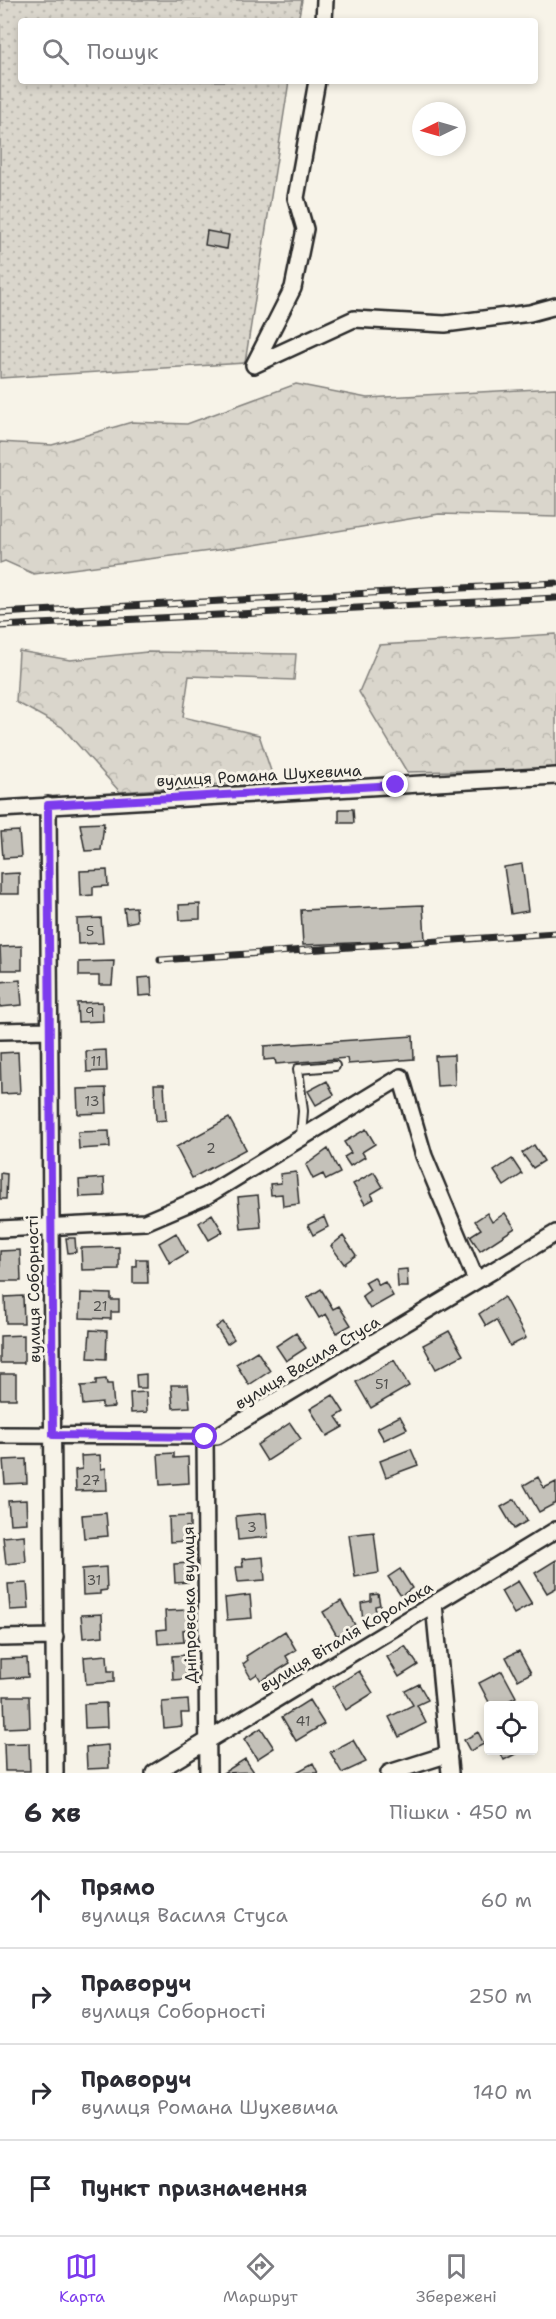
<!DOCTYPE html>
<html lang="uk">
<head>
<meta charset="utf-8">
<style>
  :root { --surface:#fff; --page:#f2f2f3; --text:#2b2b33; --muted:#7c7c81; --line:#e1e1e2; --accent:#7c3aed }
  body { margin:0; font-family:"Shantell Sans",sans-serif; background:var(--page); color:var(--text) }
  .controls { position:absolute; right:18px; bottom:18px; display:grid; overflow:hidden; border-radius:6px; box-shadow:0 3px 9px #0003 }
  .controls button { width:54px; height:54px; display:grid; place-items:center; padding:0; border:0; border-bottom:2px solid var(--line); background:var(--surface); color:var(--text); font:30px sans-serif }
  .compass { position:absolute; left:412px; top:102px; width:54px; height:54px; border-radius:50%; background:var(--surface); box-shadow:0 3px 9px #0003; rotate:265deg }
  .stop { position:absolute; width:18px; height:18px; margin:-14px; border:4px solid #7c3aed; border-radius:50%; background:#fff }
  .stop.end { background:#7c3aed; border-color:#fff; box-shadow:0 2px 6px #0008 }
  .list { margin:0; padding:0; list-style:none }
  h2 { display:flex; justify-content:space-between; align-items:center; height:78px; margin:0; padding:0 24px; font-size:26px }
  h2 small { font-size:20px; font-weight:400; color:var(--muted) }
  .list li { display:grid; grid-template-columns:39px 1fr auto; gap:18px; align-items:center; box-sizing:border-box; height:96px; padding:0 24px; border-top:2px solid var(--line) }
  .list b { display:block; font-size:22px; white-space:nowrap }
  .list p { margin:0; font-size:20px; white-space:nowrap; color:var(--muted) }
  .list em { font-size:20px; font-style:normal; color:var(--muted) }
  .icon { flex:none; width:33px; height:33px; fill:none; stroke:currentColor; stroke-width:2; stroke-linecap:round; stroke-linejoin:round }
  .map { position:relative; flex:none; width:556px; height:1773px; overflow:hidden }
  .search { position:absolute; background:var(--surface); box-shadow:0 3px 9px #0003; left:18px; right:18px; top:18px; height:66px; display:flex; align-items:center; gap:15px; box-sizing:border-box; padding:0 21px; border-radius:6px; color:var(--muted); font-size:22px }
  .sheet { height:462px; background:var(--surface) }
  nav { display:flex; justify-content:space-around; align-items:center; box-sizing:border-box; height:84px; border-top:2px solid var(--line); background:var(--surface); font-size:16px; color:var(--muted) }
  nav a { display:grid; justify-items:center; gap:3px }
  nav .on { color:var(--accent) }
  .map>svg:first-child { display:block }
  .forest { fill:url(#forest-crowns); stroke:#82807c; stroke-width:1.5 }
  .park { fill:url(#park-dots); stroke:#82807c; stroke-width:1.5 }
  .building { fill:#c4c1b9; stroke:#2b2b2b; stroke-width:1.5 }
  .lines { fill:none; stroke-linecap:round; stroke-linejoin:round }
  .service-casing { stroke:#2b2b2b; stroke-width:12 }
  .minor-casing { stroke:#2b2b2b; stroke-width:20 }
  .service { stroke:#f7f3e8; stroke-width:8 }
  .minor { stroke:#f7f3e8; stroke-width:15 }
  .rail-casing { stroke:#2b2b2b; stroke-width:7 }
  .rail { stroke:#f7f3e8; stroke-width:4.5; stroke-dasharray:14; stroke-linecap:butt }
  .route { stroke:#7c3aed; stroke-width:8 }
  .labels { text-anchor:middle; stroke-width:6; stroke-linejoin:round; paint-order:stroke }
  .number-label { font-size:14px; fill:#51504e }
  .street-label { font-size:16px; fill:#2b2b2b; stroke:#f7f3e8 }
</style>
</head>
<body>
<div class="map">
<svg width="556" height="1773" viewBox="0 0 556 1773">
  <defs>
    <pattern id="forest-crowns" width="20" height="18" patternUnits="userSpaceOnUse" patternTransform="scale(1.5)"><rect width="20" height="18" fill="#dad6cc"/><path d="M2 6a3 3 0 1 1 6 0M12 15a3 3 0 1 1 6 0" fill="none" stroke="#bbb8af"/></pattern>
    <pattern id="park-dots" width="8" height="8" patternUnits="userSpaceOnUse" patternTransform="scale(1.5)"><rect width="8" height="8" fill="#dad6cc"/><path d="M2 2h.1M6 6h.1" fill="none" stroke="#bbb8af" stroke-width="1.8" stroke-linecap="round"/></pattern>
  </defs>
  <rect width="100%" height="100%" fill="#f7f3e8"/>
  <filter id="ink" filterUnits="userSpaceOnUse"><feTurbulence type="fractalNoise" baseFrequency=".0167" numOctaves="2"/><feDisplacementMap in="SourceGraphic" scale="12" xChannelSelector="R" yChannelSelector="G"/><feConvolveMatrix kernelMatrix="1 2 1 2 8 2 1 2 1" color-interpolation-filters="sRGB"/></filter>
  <g filter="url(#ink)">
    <path class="forest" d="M296,384L367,398L556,388V517L439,514L248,546L34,574L5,561L0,563V442L52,445L132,422L187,424Z
      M556,634V769L407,772L359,692L379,645Z
      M19,651L70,660L147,652L296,654L294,680L189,676L183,717L259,735L274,780L120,792L62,727L16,702Z"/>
    <path class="park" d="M0,0H302L298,21H21V81H289L245,363L0,378Z"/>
    <path class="building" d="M207,231L229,235L227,249L205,245Z
      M339,809H353L354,823H339Z
      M104,823L101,850L85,851L80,824Z
      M19,831L21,857L3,858L1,832Z
      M522,864L528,911L511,914L504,867Z
      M107,870L108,886L93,887V895L81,896L80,871Z
      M19,873V894H0V874Z
      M200,904V919L180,920L179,905Z
      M423,905L425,940L303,945L301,910Z
      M136,907L137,921L126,923L124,908Z
      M101,918L103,943L78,944L77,919Z
      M22,946V970H1L0,947Z
      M114,961L112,985H99V976H79V962Z
      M151,977L152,995L139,996L138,978Z
      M20,980L22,1005L0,1007V982Z
      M102,1002L103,1021L78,1022L77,1003Z
      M413,1036L414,1059L348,1064L347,1058L276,1064L275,1059L264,1060V1046Z
      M106,1050L107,1071L87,1072L86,1051Z
      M18,1052L20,1093L1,1094L0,1053Z
      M454,1055L455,1085L437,1086L435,1056Z
      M327,1081L334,1095L316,1105L308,1091Z
      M154,1084H164L166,1120L156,1121Z
      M106,1088L107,1113L78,1114L77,1089Z
      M229,1118L246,1149L192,1178L176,1147Z
      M366,1129L375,1144L362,1152L365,1157L350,1166L344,1157L351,1153L344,1142Z
      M109,1131L110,1147L79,1149L78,1132Z
      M534,1145L544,1161L533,1168L522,1153Z
      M328,1149L340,1173L326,1180L323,1174L313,1179L306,1165Z
      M512,1159L522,1174L504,1186L494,1171Z
      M296,1172L299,1204L283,1206L282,1194L271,1195L270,1184L281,1183L280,1174Z
      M374,1172L383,1187L371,1194L374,1199L365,1204L353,1184Z
      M0,1173L7,1174L6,1199H0Z
      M104,1178L105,1196L80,1197L79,1180Z
      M258,1195L261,1227L241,1229L238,1197Z
      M487,1213L492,1222L505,1213L515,1228L480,1251L470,1236L481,1229L475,1221Z
      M212,1214L223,1232L209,1240L199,1223Z
      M324,1217L328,1227L313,1235L308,1225Z
      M176,1233L187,1253L170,1263L159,1243Z
      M343,1236L356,1255L344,1264L331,1246Z
      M66,1238H75L76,1252L68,1253Z
      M119,1247V1269L82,1270L81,1248Z
      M20,1250L21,1281H0V1251Z
      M136,1259H147L148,1283H133V1266H136Z
      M407,1269L408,1287H398L397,1270Z
      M374,1277L379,1285L385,1282L393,1296L370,1309L362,1296L370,1290L365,1282Z
      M321,1289L333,1309L339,1306L351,1325L337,1333L326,1314L319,1318L307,1298Z
      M81,1293L111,1294V1300H119V1312H111V1319L80,1318Z
      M23,1296L24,1323H6L5,1297Z
      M504,1297L526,1338L510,1346L496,1320L486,1326L479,1314Z
      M223,1322L234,1339L227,1344L216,1327Z
      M90,1330L107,1331L106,1359L88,1358Z
      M449,1331L463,1355L436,1369L423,1345Z
      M296,1333L306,1348L286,1361L276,1346Z
      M24,1335V1363H0V1336Z
      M257,1351L270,1371L249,1385L236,1364Z
      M394,1360L409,1386L371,1408L356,1382Z
      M0,1374H16V1399H0Z
      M146,1374V1388H137L136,1375Z
      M106,1379L107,1384H112L114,1407L102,1408V1403L83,1405L81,1386L96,1385V1380Z
      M171,1385H188L190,1407L173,1408Z
      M146,1392L147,1412L131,1413L130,1393Z
      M333,1395L344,1412L336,1417L343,1427L327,1436L310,1409Z
      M400,1416L407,1429L384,1440L377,1428Z
      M290,1423L301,1439L267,1461L257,1445Z
      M411,1449L418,1465L386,1477L380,1461Z
      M174,1453V1458L188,1457L189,1483L160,1485L158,1454Z
      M100,1455L101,1469L106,1468L107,1490L76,1491L75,1470L82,1469L81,1456Z
      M26,1459L27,1483L5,1484L3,1460Z
      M538,1477L544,1488L556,1482V1503L539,1512L524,1485Z
      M515,1499L527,1521L514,1529L501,1507Z
      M26,1500L27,1523L10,1524L8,1501Z
      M106,1513L108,1536L84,1538L82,1515Z
      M266,1513L268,1537L238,1540L236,1516Z
      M190,1516V1527H186L187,1541L170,1542L169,1517Z
      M374,1532L379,1573L355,1577L349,1535Z
      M24,1535L26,1562L6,1564L3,1537Z
      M263,1557L265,1580L238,1582L236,1567H243L242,1559Z
      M556,1560V1588L547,1593L535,1573Z
      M188,1563L189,1582L175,1583L174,1564Z
      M106,1567L107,1590L100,1591V1594L83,1595L82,1569Z
      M400,1569L412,1588L401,1596L388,1577Z
      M518,1581L532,1604L514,1614L501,1591Z
      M27,1583L29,1609L10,1610L8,1584Z
      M378,1594L380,1605L375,1606L377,1619L363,1621L361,1603L371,1601V1595Z
      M250,1595L252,1618L227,1620L225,1598Z
      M341,1601L355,1625L337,1636L323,1612Z
      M188,1610L189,1629L183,1630L184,1642L158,1644L157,1630L166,1629L165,1611Z
      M102,1614L103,1636L83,1638L81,1615Z
      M285,1631L296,1650L286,1656L290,1663L261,1681L257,1674L251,1678L243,1664L248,1660L246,1656Z
      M405,1646L418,1665L399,1677L387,1657Z
      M519,1651L531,1673L518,1680L506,1657Z
      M107,1655L108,1671H114V1682L86,1684L84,1657Z
      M185,1655L186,1679L173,1680L172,1656Z
      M27,1658L28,1677L0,1679V1659Z
      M359,1671L373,1693L346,1710L333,1687Z
      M502,1671L516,1697L499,1706H491L479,1683Z
      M419,1684L428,1700L417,1705L426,1723L399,1737L389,1717L413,1705L405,1691Z
      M4,1696H29L30,1727L5,1728Z
      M188,1700L189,1713H181L182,1726L164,1728L162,1702Z
      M309,1700L324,1724L296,1741L282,1717Z
      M106,1703L107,1727L85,1728L84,1704Z
      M261,1728L274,1748L257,1759L244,1739Z
      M478,1732L484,1744L470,1751L464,1740Z
      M353,1740L366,1762L342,1773L330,1752Z
      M29,1743L30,1771H5L4,1744Z
      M108,1745L109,1768L87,1769L86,1747Z
      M499,1750H523L504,1760Z
      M245,1759L254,1772L223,1773Z
      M313,1763L318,1773H295Z"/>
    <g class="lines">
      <g class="service-casing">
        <path id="service" d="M301,1136L303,1111L298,1069L335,1066"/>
      </g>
      <g class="minor-casing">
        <path id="minor" d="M324,21L325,0
          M254,365L354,319L445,324L530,313L556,306
          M254,365L293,288L305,229L296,198L317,81
          M48,805L55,1773
          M0,809L556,776
          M0,1031L49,1030
          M0,1229L145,1222L206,1196L401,1077L424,1156L476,1280
          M0,1435L217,1436L556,1233
          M205,1437L208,1773
          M434,1604L450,1773
          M0,1638L55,1637
          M154,1773L556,1530
          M389,1773L449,1754"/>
      </g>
      <use href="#service" class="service"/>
      <use href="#minor" class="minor"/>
      <g class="rail-casing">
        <path id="rail" d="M0,613L556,583
          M0,626L556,598
          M160,960L556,933"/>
      </g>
      <use href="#rail" class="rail"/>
    </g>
  </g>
  <g class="lines" filter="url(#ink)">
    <path class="route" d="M205,1437L53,1435L48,805L396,785"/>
  </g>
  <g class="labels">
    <g class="number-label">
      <text x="90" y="936">5</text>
      <text x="90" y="1017">9</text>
      <text x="96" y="1066">11</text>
      <text x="92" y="1106">13</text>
      <text x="211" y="1153">2</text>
      <text x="100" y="1311">21</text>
      <text x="382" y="1389">51</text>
      <text x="91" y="1485">27</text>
      <text x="252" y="1532">3</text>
      <text x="94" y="1585">31</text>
      <text x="303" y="1726">41</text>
    </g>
    <g class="street-label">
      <text transform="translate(259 775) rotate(-3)" y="6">вулиця Романа Шухевича</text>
      <text transform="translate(33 1289) rotate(-91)" y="6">вулиця Соборності</text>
      <text transform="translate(307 1362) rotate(-31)" y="6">вулиця Василя Стуса</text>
      <text transform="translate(189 1605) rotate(-91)" y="6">Дніпровська вулиця</text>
      <text transform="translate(346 1636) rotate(-31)" y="6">вулиця Віталія Королюка</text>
    </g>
  </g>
</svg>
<div class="controls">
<button><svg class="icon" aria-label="locate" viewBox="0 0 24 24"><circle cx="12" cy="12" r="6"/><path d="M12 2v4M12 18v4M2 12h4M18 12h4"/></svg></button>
</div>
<svg class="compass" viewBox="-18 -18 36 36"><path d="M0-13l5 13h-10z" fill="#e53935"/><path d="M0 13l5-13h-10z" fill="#7c7c81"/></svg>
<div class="stop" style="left:205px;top:1437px"></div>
<div class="stop end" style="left:396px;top:785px"></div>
<div class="search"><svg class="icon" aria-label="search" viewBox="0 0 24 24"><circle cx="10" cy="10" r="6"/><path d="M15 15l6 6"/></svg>Пошук</div>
</div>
<section class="sheet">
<h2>6 хв<small>Пішки · 450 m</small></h2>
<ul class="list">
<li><svg class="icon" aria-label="ahead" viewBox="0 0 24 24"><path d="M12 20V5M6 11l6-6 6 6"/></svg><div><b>Прямо</b><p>вулиця Василя Стуса</p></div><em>60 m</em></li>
<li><svg class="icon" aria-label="right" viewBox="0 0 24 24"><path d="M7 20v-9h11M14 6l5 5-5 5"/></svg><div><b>Праворуч</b><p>вулиця Соборності</p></div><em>250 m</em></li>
<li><svg class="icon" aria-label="right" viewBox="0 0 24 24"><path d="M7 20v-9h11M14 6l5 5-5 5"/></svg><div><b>Праворуч</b><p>вулиця Романа Шухевича</p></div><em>140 m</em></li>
<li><svg class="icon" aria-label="arrive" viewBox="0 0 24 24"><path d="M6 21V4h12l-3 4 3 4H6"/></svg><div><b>Пункт призначення</b></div></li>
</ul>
</section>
<nav>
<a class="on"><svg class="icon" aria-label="map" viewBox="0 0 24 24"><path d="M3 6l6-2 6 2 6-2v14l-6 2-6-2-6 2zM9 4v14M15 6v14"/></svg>Карта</a>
<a><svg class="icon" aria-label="directions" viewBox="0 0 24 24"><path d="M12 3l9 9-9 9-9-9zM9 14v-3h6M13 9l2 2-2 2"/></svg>Маршрут</a>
<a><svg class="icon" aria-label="saved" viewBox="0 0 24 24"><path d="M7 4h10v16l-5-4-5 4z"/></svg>Збережені</a>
</nav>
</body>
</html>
